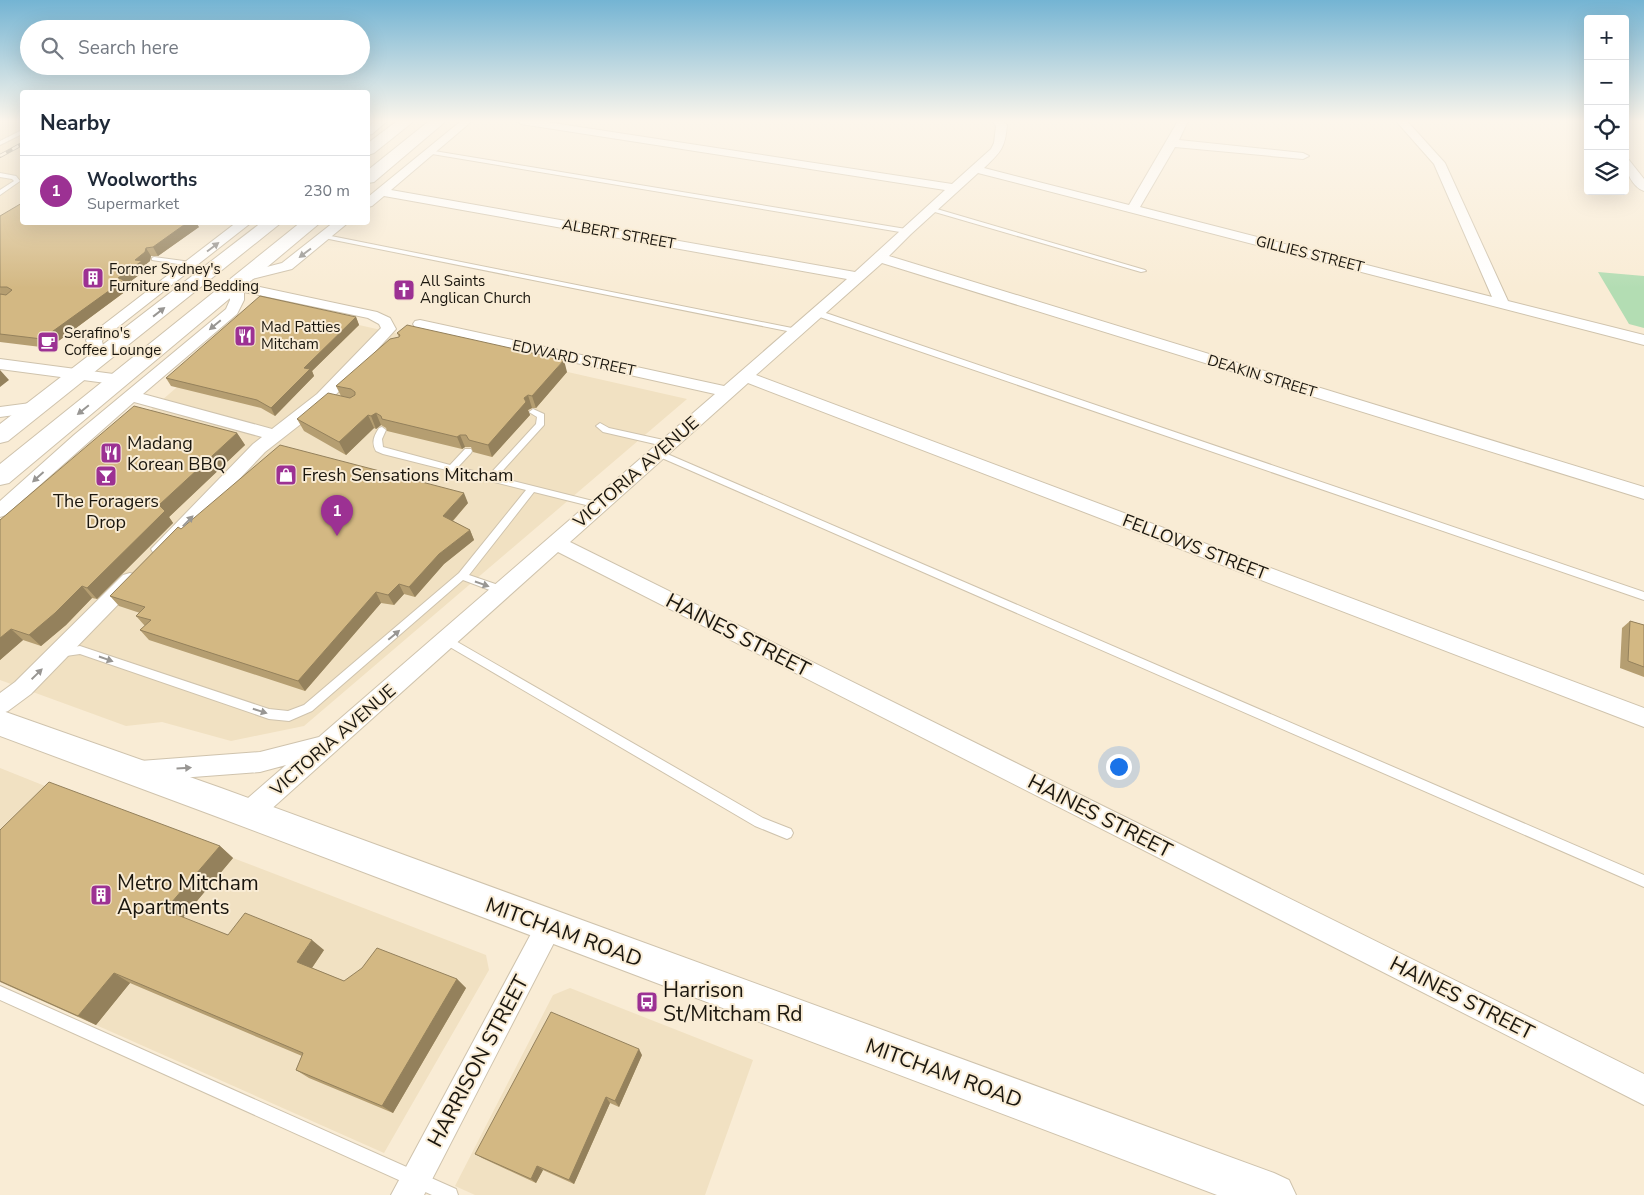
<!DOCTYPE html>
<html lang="en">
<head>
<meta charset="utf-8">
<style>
  :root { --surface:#fff; --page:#f6f6f7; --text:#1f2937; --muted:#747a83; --line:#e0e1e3; --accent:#9c3193 }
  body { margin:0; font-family:"Nunito Sans",sans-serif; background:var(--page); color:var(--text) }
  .controls { position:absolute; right:15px; top:15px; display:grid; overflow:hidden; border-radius:5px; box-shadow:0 5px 20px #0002 }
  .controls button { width:45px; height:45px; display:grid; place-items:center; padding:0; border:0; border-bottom:1px solid var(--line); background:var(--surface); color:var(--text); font:25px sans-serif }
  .you { position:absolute; left:1118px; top:766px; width:18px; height:18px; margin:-12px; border:4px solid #fff; border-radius:50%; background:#1a73e8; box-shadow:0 0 0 8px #1a73e833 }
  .badge { display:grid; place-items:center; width:32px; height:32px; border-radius:50%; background:var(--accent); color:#fff; font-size:16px; font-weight:700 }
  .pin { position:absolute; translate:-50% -41px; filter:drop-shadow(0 1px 2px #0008) }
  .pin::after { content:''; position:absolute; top:26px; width:18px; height:15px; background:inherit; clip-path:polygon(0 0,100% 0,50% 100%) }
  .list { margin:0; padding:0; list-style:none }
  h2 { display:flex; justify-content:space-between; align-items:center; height:65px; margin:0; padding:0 20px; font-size:21px }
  h2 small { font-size:16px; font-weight:400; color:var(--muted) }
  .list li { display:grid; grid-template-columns:32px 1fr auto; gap:15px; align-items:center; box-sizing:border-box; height:70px; padding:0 20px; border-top:1px solid var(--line) }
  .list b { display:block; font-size:19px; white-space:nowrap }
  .list p { margin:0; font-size:16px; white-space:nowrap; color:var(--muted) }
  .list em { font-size:16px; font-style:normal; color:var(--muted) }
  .icon { flex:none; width:28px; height:28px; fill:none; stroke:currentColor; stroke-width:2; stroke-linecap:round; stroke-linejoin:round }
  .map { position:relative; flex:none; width:1644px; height:1195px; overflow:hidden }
  .search { position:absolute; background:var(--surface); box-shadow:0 5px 20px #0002; left:20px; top:20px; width:350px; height:55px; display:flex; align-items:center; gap:12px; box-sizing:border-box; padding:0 18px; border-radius:28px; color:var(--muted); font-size:19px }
  .panel { position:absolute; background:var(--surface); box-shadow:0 5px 20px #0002; left:20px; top:90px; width:350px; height:135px; border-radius:5px }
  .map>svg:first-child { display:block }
  .built { fill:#f1e1c2 }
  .green { fill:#b3ddb3 }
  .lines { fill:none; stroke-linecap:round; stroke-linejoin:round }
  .lane-casing { stroke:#cfc3ad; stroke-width:2 }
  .street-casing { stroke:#cfc3ad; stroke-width:2 }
  .primary-casing { stroke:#cfc3ad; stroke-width:2 }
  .highway-casing { stroke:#cfc3ad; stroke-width:2 }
  .lane { fill:#fff; fill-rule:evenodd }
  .street { fill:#fff; fill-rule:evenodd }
  .primary { fill:#fff; fill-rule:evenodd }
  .highway { fill:#fff; fill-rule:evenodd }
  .rail-casing { stroke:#8a8272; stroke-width:4 }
  .rail { stroke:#f9ecd5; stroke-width:2.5; stroke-dasharray:7; stroke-linecap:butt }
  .wall { fill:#b59e71 }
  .shaded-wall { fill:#94815c }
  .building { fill:#d3b883; stroke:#94815c }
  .oneway { fill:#989693 }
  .labels { text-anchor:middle; stroke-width:4; stroke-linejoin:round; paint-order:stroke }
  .far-street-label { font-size:15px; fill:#1a160e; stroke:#f9ecd5 }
  .far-poi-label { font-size:15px; fill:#1a160e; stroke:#f9ecd5; text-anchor:start }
  .poi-label { font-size:18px; fill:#1a160e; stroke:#f9ecd5; text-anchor:start }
  .street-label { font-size:18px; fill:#1a160e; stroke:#f9ecd5 }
  .near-street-label { font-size:21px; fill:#1a160e; stroke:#f9ecd5 }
  .near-poi-label { font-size:21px; fill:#1a160e; stroke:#f9ecd5; text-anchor:start }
</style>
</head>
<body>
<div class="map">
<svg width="1644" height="1195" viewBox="0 0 1644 1195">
  <rect width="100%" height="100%" fill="#f9ecd5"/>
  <path class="built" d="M0,121H22V210L0,224Z
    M359,325L687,399L304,726L231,741L162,722L126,726L0,680V541L199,368Z
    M0,768L65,794L0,860Z
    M233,858L486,955L489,970L384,1153L96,1025Z
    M570,988L753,1060L705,1195H475L455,1186L553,995Z"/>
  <path class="green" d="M1598,272L1644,276V328L1629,324Z"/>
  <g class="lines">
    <g class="lane-casing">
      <path id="lane" d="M22,130V134L0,145V141Z
        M428,150L906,229L909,231L906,233L426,153L425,152Z
        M0,173L16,176L20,181L0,195V190L14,181L12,179L0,177Z
        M930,207L1145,270L1146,271L1141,272L928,210L927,209Z
        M326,235L797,329L801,331L797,333L324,238L323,237Z
        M154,257L191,262L194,264L191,266L152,260V258Z
        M814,311H820L1644,592V600L814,315Z
        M533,409L544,414V425L497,477L601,503L603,505L601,507L598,508L534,492L469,575L507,588L508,591L507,594L503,595L463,580L312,711L289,721L269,719L80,654L59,657L55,656L54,653L55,650L80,646L269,709L288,711L304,705L459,573L526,490L383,454L376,451C371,442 374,436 379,428L382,427L386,430L382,439L383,447L450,465L465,449H471L472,451L471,453L458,467L489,475L536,424L537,417L529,412Z
        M600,423L609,428L668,441L672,444L668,447L603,432L596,426Z
        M658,450L1644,875V887L655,455L654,453Z
        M447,636L763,818L791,829L793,833L791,837L787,839L755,826L443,643L442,640L443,637Z
        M0,986L456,1189L458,1195H432L0,1000Z"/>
    </g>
    <g class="street-casing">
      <path id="street" d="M376,121H387L372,134L368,135V127Z
        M461,121H472L391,190L855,272L945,190L521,124L516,121H540L952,184L991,149L994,143L996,126L992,121H1003L1007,125C1005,148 1001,152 984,168L1129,205L1178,121H1188L1179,140L1303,153L1309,156L1303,159L1175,147L1140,207L1492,297L1434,164L1396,121H1407L1445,163L1508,301L1644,335V345L978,173L911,234L889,256L1644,487V499L882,263L756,375L1644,708V727L748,383L570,542L1644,1074V1105L558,552L258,821L249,824L240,821L237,813L240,805L286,765L260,772L140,781L132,778L128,771L132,764L140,761L260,752L319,737L715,394L420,328L415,327L413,324L415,321L420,320L724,386L847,279L384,196L372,206L368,207V197Z
        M1625,159L1629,160L1644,179V191C1632,187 1625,170 1625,159Z
        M237,222H252L104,338L102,341L106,359L103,362H93L86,340L94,332Z
        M334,222H349L292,269L248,280L241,276L243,273L282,263Z
        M236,282L377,312L390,318L396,329L329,402L265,452L168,554L161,556L154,554L151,549L253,444L262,437L134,402L6,515L0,517V501L74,435L226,309L230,300L229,286ZM244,292L368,318L379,324L381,328L317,394L272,429L143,394L237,314L244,300Z
        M0,359L121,375L127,377L129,380L127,383L121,385L0,369Z
        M38,402L44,403L46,407L44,411L0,417V407Z
        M130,573L137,575L140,580L137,585L31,694L8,711L0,714V693L15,682L123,575Z
        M549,913L558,917L562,926L558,935L424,1195H391L540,917Z"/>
    </g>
    <g class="primary-casing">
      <path id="primary" d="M0,710L221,788L1274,1173L1289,1180L1296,1195H1217L215,816L0,736Z"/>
    </g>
    <g class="highway-casing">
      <path id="highway" d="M397,121H414L374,153L368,155V143Z
        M429,121H446L374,182L368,183V170Z
        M262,222H282L8,441L0,443V424Z
        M301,222H321L9,483L0,485V464Z"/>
    </g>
    <use href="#lane" class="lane"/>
    <use href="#street" class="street"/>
    <use href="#primary" class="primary"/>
    <use href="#highway" class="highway"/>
    <g class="rail-casing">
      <path id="rail" d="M0,156L22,144"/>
    </g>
    <use href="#rail" class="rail"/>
  </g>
  <path class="wall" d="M0,216L199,227L158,256H151L150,261L145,265L147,269L127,284L130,288L49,348L0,342Z
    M356,317L359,325L312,371L314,376L275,416L261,408L171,386L166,378Z
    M397,333L567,372L536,408H532L528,410L530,415L492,457L473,452L471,447H465L462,449L387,431L386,428L381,425L376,429L374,428L346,455L304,431L297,419L341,396L336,386L399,337Z
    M237,433L245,445L169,517L173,523L97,599L92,598L66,625L41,646L23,640L0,660V520Z
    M468,503L453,521L470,530L474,540L444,564L415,597L404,594L394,605L381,603L305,691L149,640L140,630L145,626L136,616L140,613L119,606L110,596L181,529Z
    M1630,621L1644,625V677L1620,668L1622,628Z
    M0,830L220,846L233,858L183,918L228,935L324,950L312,968L344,981L457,979L466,988L393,1113L309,1078L296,1070L302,1056L130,983L96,1025L0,982Z
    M642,1055L619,1107L610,1103L574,1184L543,1170L536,1183L482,1158L475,1154Z"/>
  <path class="shaded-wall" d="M188,222H196L199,227L158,256L153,247Z
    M146,248L151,256L150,261L145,265L147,269L127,284L130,288L49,348L42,339L118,278Z
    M356,317L359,325L312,371L314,376L275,416L271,408L304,368Z
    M564,360L567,372L536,408L532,396Z
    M0,370L9,380L0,387Z
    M528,395L532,408L528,410L530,415L492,457L488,445L524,398Z
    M376,413L381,425L376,429L371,416Z
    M368,415L374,428L346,455L339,442Z
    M237,433L245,445L169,517L173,523L97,599L87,588L159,505Z
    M460,435L465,447L462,449L457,437Z
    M464,493L468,503L448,526L443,516Z
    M470,530L474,540L444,564L415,597L409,587L439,554Z
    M399,584L404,594L394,605L388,595Z
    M82,586L92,598L66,625L41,646L29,635Z
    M376,592L381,603L305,691L298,681Z
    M11,629L23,640L0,660V638Z
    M220,846L233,858L180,921L165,910Z
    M312,940L324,950L309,972L297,962Z
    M114,973L130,983L96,1025L78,1016Z
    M457,979L466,988L393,1113L382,1106Z
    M639,1049L642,1055L619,1107L615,1101Z
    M606,1097L610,1103L574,1184L569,1180Z
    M537,1166L543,1170L536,1183L531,1179Z"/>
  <path class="building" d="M22,203V222H188L153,247L146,248L145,252L135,260L142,261L118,278L124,280L42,339L0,334V294L6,295L12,290L7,287H0V216Z
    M260,296L356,317L304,368L310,369L271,408L257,400L166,378Z
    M407,325L564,360L532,396L528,395L524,398L526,402L488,445L469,440L466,435H460L457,437L382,419L381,416L376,413L371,416L368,415L339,442L297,419L328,393L350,398L355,395V392L351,389L336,386L390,339L399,337L400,335L397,333Z
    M134,406L237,433L159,505L165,511L87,588L82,586L55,613L29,635L11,629L0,638V520Z
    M280,445L464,493L443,516L470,530L439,554L409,587L399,584L388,595L376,592L298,681L140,630L151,620L136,616L145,607L110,596L178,527L181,529Z
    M1630,621L1644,625V667L1628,661Z
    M49,782L220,846L165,910L228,935L245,913L312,940L297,962L344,981L362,968L377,948L457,979L382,1106L296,1070L303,1053L114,973L78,1016L0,981V830Z
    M551,1012L639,1049L615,1101L606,1097L569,1180L537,1166L531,1179L475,1154Z"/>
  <defs><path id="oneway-solid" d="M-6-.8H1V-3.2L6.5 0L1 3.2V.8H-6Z" transform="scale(1.25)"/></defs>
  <g class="oneway">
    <use href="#oneway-solid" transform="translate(213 247) rotate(-37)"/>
    <use href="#oneway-solid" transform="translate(305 253) rotate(143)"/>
    <use href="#oneway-solid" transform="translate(159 312) rotate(-38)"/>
    <use href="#oneway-solid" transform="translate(215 325) rotate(140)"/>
    <use href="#oneway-solid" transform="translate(83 410) rotate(141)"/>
    <use href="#oneway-solid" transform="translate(38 477) rotate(138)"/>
    <use href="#oneway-solid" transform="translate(188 521) rotate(-46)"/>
    <use href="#oneway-solid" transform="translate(482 584) rotate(19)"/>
    <use href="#oneway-solid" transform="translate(394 635) rotate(-40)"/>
    <use href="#oneway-solid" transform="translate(106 659) rotate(19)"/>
    <use href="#oneway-solid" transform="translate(37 674) rotate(-44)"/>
    <use href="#oneway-solid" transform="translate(260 711) rotate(17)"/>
    <use href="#oneway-solid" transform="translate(184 768) rotate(-4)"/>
  </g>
  <linearGradient id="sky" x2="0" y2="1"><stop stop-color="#74b4d3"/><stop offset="0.42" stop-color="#fcf6ec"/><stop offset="1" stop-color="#fcf6ec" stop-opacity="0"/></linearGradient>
  <rect width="1644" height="288" fill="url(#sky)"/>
  <defs>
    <g id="building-square" transform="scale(1.125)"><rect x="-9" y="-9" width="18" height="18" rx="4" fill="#9c3193" stroke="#f9ecd5"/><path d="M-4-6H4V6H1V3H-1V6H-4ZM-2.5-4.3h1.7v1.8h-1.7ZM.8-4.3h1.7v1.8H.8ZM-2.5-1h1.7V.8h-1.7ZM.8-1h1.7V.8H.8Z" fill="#fff"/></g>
    <g id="church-square" transform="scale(1.125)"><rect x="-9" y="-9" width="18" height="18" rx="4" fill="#9c3193" stroke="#f9ecd5"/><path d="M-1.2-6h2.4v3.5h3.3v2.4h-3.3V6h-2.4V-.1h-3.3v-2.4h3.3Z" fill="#fff"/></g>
    <g id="restaurant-square" transform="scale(1.125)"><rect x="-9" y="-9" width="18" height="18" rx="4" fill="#9c3193" stroke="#f9ecd5"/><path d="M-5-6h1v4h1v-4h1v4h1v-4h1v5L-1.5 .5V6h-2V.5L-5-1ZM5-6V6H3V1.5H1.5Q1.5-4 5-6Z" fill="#fff"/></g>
    <g id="cafe-square" transform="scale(1.125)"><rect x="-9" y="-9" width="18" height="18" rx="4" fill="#9c3193" stroke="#f9ecd5"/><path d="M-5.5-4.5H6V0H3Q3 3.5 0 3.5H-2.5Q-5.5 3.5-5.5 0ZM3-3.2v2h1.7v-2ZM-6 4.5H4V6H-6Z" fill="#fff"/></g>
    <g id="shop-square" transform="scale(1.125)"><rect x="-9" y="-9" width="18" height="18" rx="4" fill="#9c3193" stroke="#f9ecd5"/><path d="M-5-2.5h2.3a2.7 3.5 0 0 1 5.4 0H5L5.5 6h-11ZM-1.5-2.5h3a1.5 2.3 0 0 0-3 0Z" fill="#fff"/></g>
    <g id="bar-square" transform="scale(1.125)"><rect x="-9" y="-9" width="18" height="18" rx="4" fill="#9c3193" stroke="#f9ecd5"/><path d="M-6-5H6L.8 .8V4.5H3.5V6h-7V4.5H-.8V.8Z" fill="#fff"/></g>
    <g id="bus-square" transform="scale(1.125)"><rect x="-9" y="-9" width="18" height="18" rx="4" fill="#9c3193" stroke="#f9ecd5"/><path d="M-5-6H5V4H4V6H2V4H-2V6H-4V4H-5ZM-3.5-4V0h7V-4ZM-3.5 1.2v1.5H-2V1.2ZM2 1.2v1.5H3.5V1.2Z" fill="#fff"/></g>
  </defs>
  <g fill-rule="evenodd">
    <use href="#building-square" x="93" y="278"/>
    <use href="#church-square" x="404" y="290"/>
    <use href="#restaurant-square" x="245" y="336"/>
    <use href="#cafe-square" x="48" y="342"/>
    <use href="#restaurant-square" x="111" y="453"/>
    <use href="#shop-square" x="286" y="475"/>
    <use href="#bar-square" x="106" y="476"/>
    <use href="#building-square" x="101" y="895"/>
    <use href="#bus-square" x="647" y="1002"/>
  </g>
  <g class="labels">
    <g class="far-street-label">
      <text transform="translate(619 234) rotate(10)" y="5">ALBERT STREET</text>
      <text transform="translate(1310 254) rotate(14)" y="5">GILLIES STREET</text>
      <text transform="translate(574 358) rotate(12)" y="5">EDWARD STREET</text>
      <text transform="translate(1262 376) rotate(17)" y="5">DEAKIN STREET</text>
    </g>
    <g class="far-poi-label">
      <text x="109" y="274">Former Sydney's<tspan x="109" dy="17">Furniture and Bedding</tspan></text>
      <text x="420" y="286">All Saints<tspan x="420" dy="17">Anglican Church</tspan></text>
      <text x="261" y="332">Mad Patties<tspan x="261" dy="17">Mitcham</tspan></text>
      <text x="64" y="338">Serafino's<tspan x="64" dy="17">Coffee Lounge</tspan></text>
    </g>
    <g class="poi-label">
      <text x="127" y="449">Madang<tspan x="127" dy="21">Korean BBQ</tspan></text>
      <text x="302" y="481">Fresh Sensations Mitcham</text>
      <text x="106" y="507" text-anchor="middle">The Foragers<tspan x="106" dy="21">Drop</tspan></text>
    </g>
    <g class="street-label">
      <text transform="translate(636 472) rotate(-41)" y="6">VICTORIA AVENUE</text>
      <text transform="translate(1195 547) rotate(21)" y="6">FELLOWS STREET</text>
      <text transform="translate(333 740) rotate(-41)" y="6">VICTORIA AVENUE</text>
    </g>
    <g class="near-street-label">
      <text transform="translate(738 635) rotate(27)" y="7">HAINES STREET</text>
      <text transform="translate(1100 816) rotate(27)" y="7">HAINES STREET</text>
      <text transform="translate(564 932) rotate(20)" y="7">MITCHAM ROAD</text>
      <text transform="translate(1462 998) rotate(27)" y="7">HAINES STREET</text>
      <text transform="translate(478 1061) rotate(-62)" y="7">HARRISON STREET</text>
      <text transform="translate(944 1073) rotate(20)" y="7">MITCHAM ROAD</text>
    </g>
    <g class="near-poi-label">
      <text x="117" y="890">Metro Mitcham<tspan x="117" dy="24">Apartments</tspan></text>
      <text x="663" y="997">Harrison<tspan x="663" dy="24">St/Mitcham Rd</tspan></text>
    </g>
  </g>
</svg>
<div class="controls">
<button>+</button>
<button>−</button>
<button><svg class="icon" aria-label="locate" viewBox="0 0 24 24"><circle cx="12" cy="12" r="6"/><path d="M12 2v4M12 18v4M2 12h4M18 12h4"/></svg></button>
<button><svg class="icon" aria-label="layers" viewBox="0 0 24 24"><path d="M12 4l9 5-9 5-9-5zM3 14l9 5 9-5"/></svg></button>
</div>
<div class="you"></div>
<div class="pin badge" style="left:337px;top:536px">1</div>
<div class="search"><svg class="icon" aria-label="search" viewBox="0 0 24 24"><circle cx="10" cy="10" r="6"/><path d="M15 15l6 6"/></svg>Search here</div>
<section class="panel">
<h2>Nearby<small></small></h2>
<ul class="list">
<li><span class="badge">1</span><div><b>Woolworths</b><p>Supermarket</p></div><em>230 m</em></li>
</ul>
</section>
</div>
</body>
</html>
